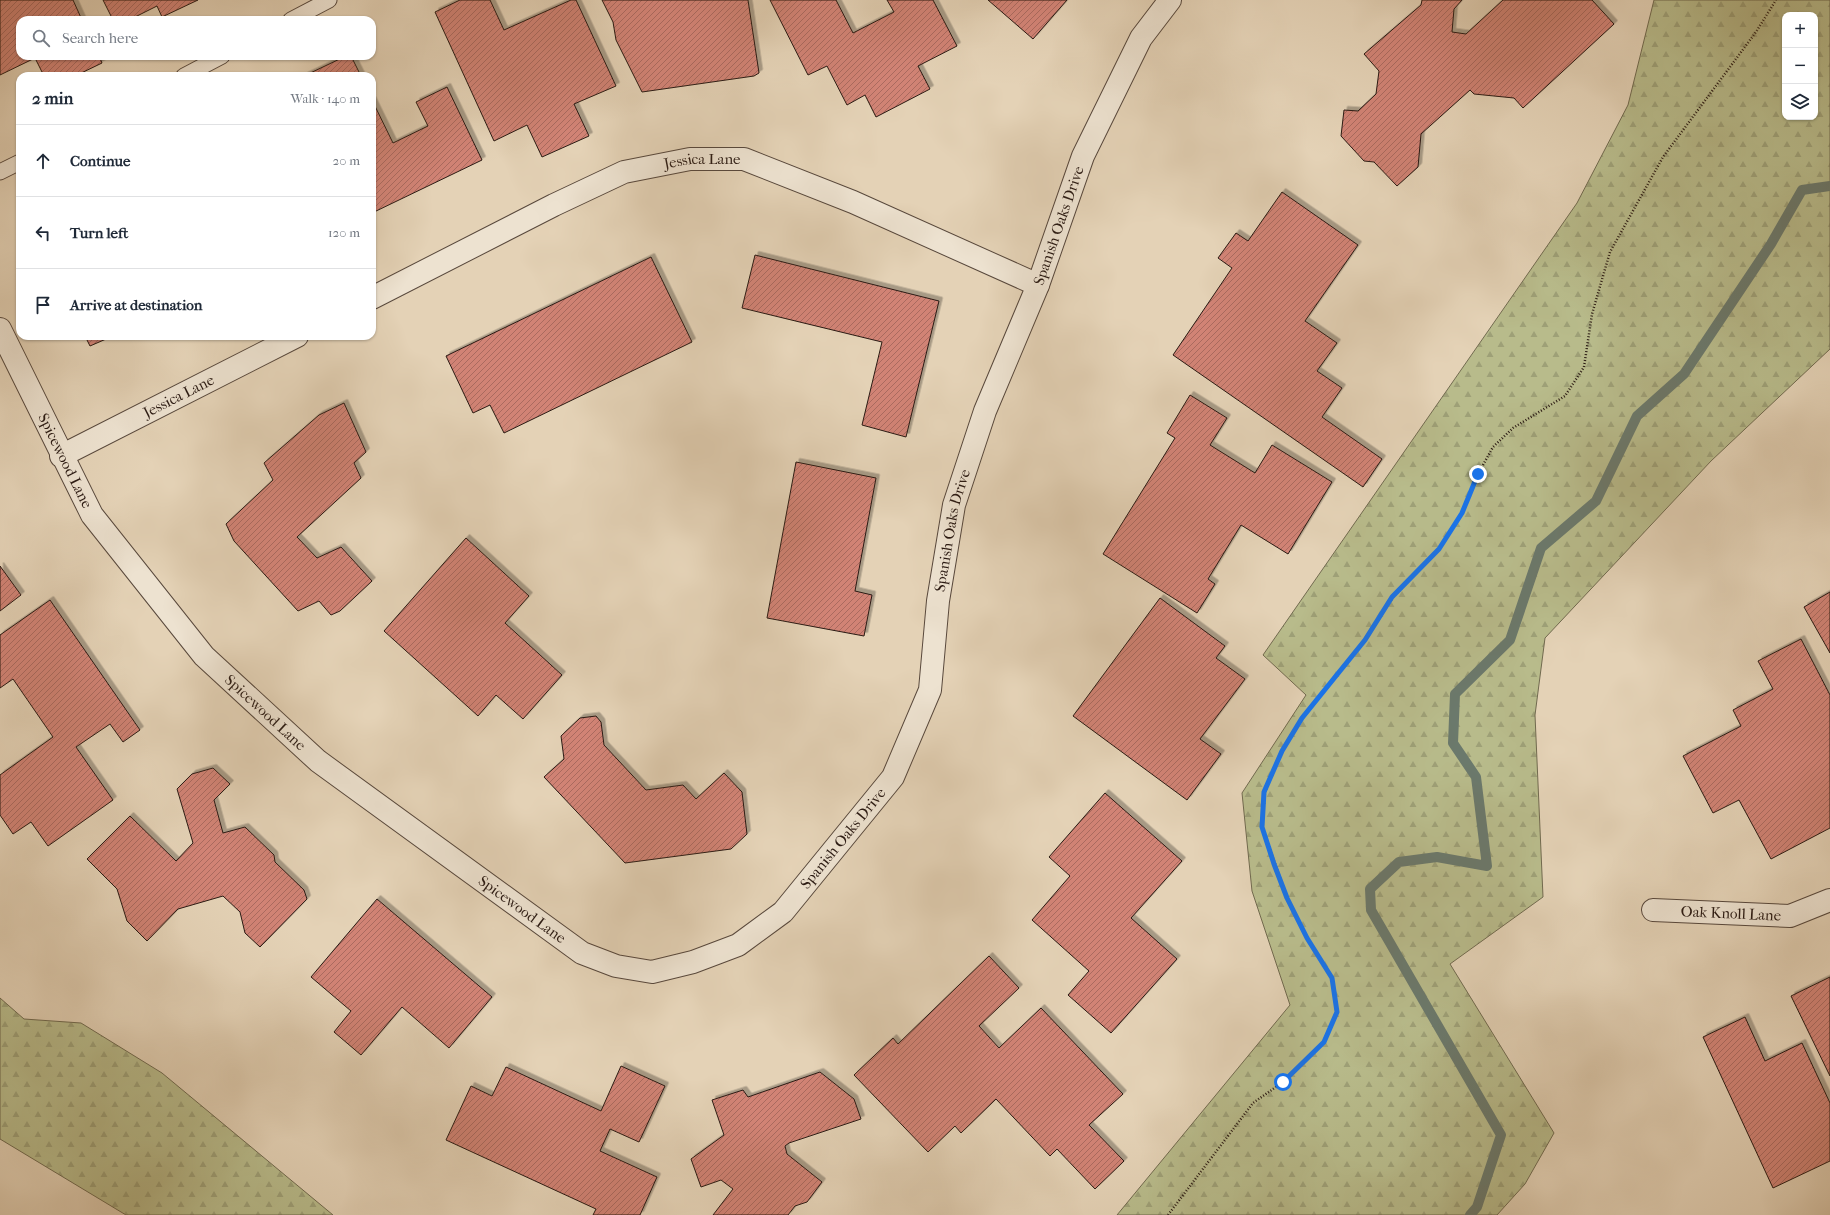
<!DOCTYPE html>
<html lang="en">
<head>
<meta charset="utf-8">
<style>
  :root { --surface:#fff; --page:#f2f2f3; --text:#1f2937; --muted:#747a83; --line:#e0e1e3 }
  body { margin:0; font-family:"IM FELL French Canon",serif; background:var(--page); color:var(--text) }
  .controls { position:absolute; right:12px; top:12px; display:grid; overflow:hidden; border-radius:8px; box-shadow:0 1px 3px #0004 }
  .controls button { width:36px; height:36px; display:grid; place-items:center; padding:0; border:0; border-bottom:1px solid var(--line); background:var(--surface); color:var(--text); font:20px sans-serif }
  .stop { position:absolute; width:12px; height:12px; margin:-9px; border:3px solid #1a73e8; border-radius:50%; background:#fff }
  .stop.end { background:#1a73e8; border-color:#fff; box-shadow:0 1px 4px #0008 }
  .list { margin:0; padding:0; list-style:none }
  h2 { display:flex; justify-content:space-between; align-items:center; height:52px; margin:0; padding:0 16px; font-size:17px }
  h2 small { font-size:13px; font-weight:400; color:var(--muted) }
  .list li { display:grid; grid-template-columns:26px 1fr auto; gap:12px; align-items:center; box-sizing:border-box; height:72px; padding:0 16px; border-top:1px solid var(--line) }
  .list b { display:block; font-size:15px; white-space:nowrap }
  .list em { font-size:13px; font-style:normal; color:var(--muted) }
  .icon { flex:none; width:22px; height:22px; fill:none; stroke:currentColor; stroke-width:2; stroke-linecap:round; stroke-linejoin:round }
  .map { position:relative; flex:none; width:1830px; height:1215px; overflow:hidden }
  .search { position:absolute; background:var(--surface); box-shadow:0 1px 3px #0004; left:16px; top:16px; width:360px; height:44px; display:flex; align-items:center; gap:10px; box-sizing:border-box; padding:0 14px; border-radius:12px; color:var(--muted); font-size:15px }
  .panel { position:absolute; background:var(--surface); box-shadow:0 1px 3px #0004; left:16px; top:72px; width:360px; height:268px; border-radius:12px }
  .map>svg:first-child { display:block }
  .forest { fill:url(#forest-firs); stroke:#716a4f; fill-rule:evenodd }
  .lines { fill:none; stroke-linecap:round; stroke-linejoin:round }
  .stream { stroke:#6b796c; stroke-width:10 }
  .building { fill:url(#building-hatch); stroke:#2a1a13; filter:url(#shadow) }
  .lane-casing { stroke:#58483c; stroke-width:17 }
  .street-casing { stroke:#58483c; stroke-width:24 }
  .path { stroke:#2a1a13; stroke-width:2.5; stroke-dasharray:1 2; stroke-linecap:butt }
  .lane { stroke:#ede2d0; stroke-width:15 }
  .street { stroke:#ede2d0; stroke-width:22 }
  .route { stroke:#1a73e8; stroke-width:5 }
  .labels { text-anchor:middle; stroke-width:4; stroke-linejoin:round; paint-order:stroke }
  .street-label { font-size:15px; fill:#2a1a13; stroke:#ede2d0 }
</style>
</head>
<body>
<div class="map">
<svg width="1830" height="1215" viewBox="0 0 1830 1215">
  <defs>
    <pattern id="forest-firs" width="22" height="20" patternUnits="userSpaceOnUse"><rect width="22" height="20" fill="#b8bb8b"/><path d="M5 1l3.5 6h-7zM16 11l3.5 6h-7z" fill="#9ea077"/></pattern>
    <pattern id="building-hatch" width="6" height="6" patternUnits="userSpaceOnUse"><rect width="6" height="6" fill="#d18375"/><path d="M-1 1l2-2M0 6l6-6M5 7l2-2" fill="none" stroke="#aa6a5f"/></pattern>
    <filter id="shadow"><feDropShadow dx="3.5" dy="-3.5" stdDeviation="0" flood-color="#0004"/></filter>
  </defs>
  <rect width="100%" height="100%" fill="#e4d2b6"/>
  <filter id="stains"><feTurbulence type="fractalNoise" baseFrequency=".005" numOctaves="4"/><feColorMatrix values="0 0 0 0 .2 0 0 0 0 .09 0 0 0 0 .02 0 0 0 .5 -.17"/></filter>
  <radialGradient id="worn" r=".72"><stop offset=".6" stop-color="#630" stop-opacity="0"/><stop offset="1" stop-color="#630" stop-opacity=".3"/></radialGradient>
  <path class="forest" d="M1654,0H1830V349L1711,461L1545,638L1535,715L1543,897L1450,964L1554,1133L1525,1184L1497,1215H1117L1290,1005L1252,891L1242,793L1306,695L1263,655L1577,203L1628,105ZM1785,15H1815V117H1785Z
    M0,998L24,1019L81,1023L162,1073L333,1215H126L0,1139Z"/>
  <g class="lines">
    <path class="stream" d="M1470,1215L1477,1207L1501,1135L1371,910L1370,889L1399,862L1437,857L1487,866L1476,777L1453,743L1455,694L1510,640L1541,548L1596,501L1637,416L1684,374L1771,244L1802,190L1830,186"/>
  </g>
  <path class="building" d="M0,0H73L82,20H20V56H99L102,63L75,76H44L35,58L0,75Z
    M103,0H198L162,17L157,6L129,20H113Z
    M460,0H490L504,30L571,0H576L616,86L574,104L589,136L542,157L527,125L494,141L435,12Z
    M602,0H748L759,73L754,76L642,92L616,40L613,22Z
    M770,0H836L853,33L894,12L887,0H933L957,46L918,66L930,89L876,117L865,95L847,105L827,66L808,75Z
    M988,0H1067L1033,39Z
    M1422,0H1462L1454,9L1452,32L1466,34L1503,0H1592L1614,24L1523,108L1514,98L1474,94L1470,90L1421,134L1418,167L1397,186L1374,162L1364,161L1341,136L1344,110L1358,111L1376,94L1379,71L1364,54L1421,5Z
    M346,56H351L361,76H304Z
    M447,87L482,160L372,213V100L393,143L428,126L416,102Z
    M1282,192L1358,245L1305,321L1337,343L1317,371L1342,388L1322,417L1382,459L1363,487L1173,355L1232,268L1218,258L1236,233L1248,241Z
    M755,255L939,301L906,437L862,425L882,342L742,308Z
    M651,257L692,342L504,433L490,405L473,413L446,356Z
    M85,336H113L90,346Z
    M1190,395L1227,418L1210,445L1255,473L1272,445L1332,482L1288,554L1241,525L1208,579L1215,584L1197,613L1103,554L1175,438L1167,433Z
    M344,403L366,452L354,463L361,478L297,537L317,558L341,547L372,581L340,611L331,615L319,601L298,611L234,541L226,524L273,480L264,463L319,415Z
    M796,462L876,478L855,591L872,595L864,636L767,618Z
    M466,538L529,596L505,623L562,675L523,719L496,695L478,716L384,631Z
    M0,566L21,595L0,611Z
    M1830,592V653L1804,607Z
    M1160,598L1225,646L1216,658L1245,679L1200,739L1221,754L1187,800L1073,716Z
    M50,600L140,730L123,742L110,724L76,747L113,800L48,846L31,822L13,834L0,815V775L53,737L13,679L0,688V635Z
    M1801,639L1830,695V828L1771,859L1739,800L1713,813L1683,756L1741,726L1733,710L1773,689L1758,661Z
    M596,716L601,722L604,745L646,790L683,785L696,799L724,773L742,792L747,834L731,849L625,863L544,777L564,759L561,736L580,718Z
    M213,768L230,784L214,800L223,833L245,827L274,855L275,862L304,890L307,899L260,947L245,933L240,912L223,896L178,909L147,941L127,921L117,889L87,859L130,816L176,861L193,843L177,789L192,774Z
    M1105,793L1182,861L1131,918L1177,959L1111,1033L1068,995L1089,971L1032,920L1070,876L1049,857Z
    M377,899L492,997L449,1048L402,1007L361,1055L334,1032L351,1011L311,977Z
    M989,956L1019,988L979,1026L999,1048L1041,1008L1123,1094L1089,1125L1124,1161L1095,1189L1057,1149L1050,1156L996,1099L961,1133L955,1126L928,1152L854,1075L893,1038L898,1044Z
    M1830,977V1076L1791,996Z
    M1745,1017L1765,1061L1802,1043L1830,1103V1161L1773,1188L1703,1037Z
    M621,1066L665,1086L639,1142L610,1129L600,1151L657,1177L640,1215H593L596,1209L446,1140L471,1086L492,1096L506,1067L601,1111Z
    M820,1072L854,1099L861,1119L789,1143L785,1146L787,1154L822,1182L807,1202L795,1206L788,1215H713L733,1189L721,1180L701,1187L691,1159L724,1135L712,1100L743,1090L748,1097Z"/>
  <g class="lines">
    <g class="lane-casing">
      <path id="lane" d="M291,20L329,0
        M184,76L222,56
        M0,172L20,162"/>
    </g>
    <g class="street-casing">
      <g id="street">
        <path id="s1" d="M372,298L554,205L624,172L690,159H744L853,202L1038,285"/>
        <path id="s2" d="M0,329L92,515L204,656L318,761L582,953L616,966L652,972L693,962L738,945L783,912L893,777L930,690L938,601L954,505L985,411L1038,285L1083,156L1141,38L1170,0"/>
        <path id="s3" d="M61,456L297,336"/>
        <path id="s4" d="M1653,910L1790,916L1830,900"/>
      </g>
    </g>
    <path class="path" d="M1168,1215L1253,1103L1283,1082L1324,1042L1337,1012L1332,978L1307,938L1287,898L1262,827L1265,792L1282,751L1302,718L1365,640L1393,597L1439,549L1462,513L1478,474L1493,447L1513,428L1565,396L1584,367L1592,314L1610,252L1663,157L1756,32L1776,0"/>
    <use href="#lane" class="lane"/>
    <use href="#street" class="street"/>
  </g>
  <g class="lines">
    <path class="route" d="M1283,1082L1324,1042L1337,1012L1332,978L1307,938L1287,898L1274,864L1262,827L1264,792L1282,751L1302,718L1365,640L1392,597L1439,549L1462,513L1478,474"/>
  </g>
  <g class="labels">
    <g class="street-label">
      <text dy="5" stroke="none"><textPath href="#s1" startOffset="361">Jessica Lane</textPath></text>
      <text dy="5" stroke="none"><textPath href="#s2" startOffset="1842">Spanish Oaks Drive</textPath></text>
      <text dy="5" stroke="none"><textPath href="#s3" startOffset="132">Jessica Lane</textPath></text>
      <text dy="5" stroke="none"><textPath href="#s2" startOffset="147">Spicewood Lane</textPath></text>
      <text dy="5" stroke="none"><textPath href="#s2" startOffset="1518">Spanish Oaks Drive</textPath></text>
      <text dy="5" stroke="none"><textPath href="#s2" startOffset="471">Spicewood Lane</textPath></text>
      <text dy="5" stroke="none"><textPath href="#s2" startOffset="1183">Spanish Oaks Drive</textPath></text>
      <text dy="5" stroke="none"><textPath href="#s2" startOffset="795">Spicewood Lane</textPath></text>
      <text dy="5" stroke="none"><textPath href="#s4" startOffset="78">Oak Knoll Lane</textPath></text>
    </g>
  </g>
  <rect width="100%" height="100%" filter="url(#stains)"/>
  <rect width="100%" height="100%" fill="url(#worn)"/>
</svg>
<div class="controls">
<button>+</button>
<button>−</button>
<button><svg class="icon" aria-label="layers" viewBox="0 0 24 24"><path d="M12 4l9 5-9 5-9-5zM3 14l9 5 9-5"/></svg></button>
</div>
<div class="stop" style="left:1283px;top:1082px"></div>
<div class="stop end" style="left:1478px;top:474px"></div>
<div class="search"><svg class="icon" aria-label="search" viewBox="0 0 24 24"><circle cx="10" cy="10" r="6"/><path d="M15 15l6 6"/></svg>Search here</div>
<section class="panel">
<h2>2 min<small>Walk · 140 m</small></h2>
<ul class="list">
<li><svg class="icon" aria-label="ahead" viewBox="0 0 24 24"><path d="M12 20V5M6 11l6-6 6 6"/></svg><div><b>Continue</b></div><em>20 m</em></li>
<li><svg class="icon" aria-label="left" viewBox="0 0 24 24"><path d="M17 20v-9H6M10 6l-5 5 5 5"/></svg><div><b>Turn left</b></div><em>120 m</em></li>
<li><svg class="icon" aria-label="arrive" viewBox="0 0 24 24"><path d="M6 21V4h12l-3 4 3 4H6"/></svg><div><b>Arrive at destination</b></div></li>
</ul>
</section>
</div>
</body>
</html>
